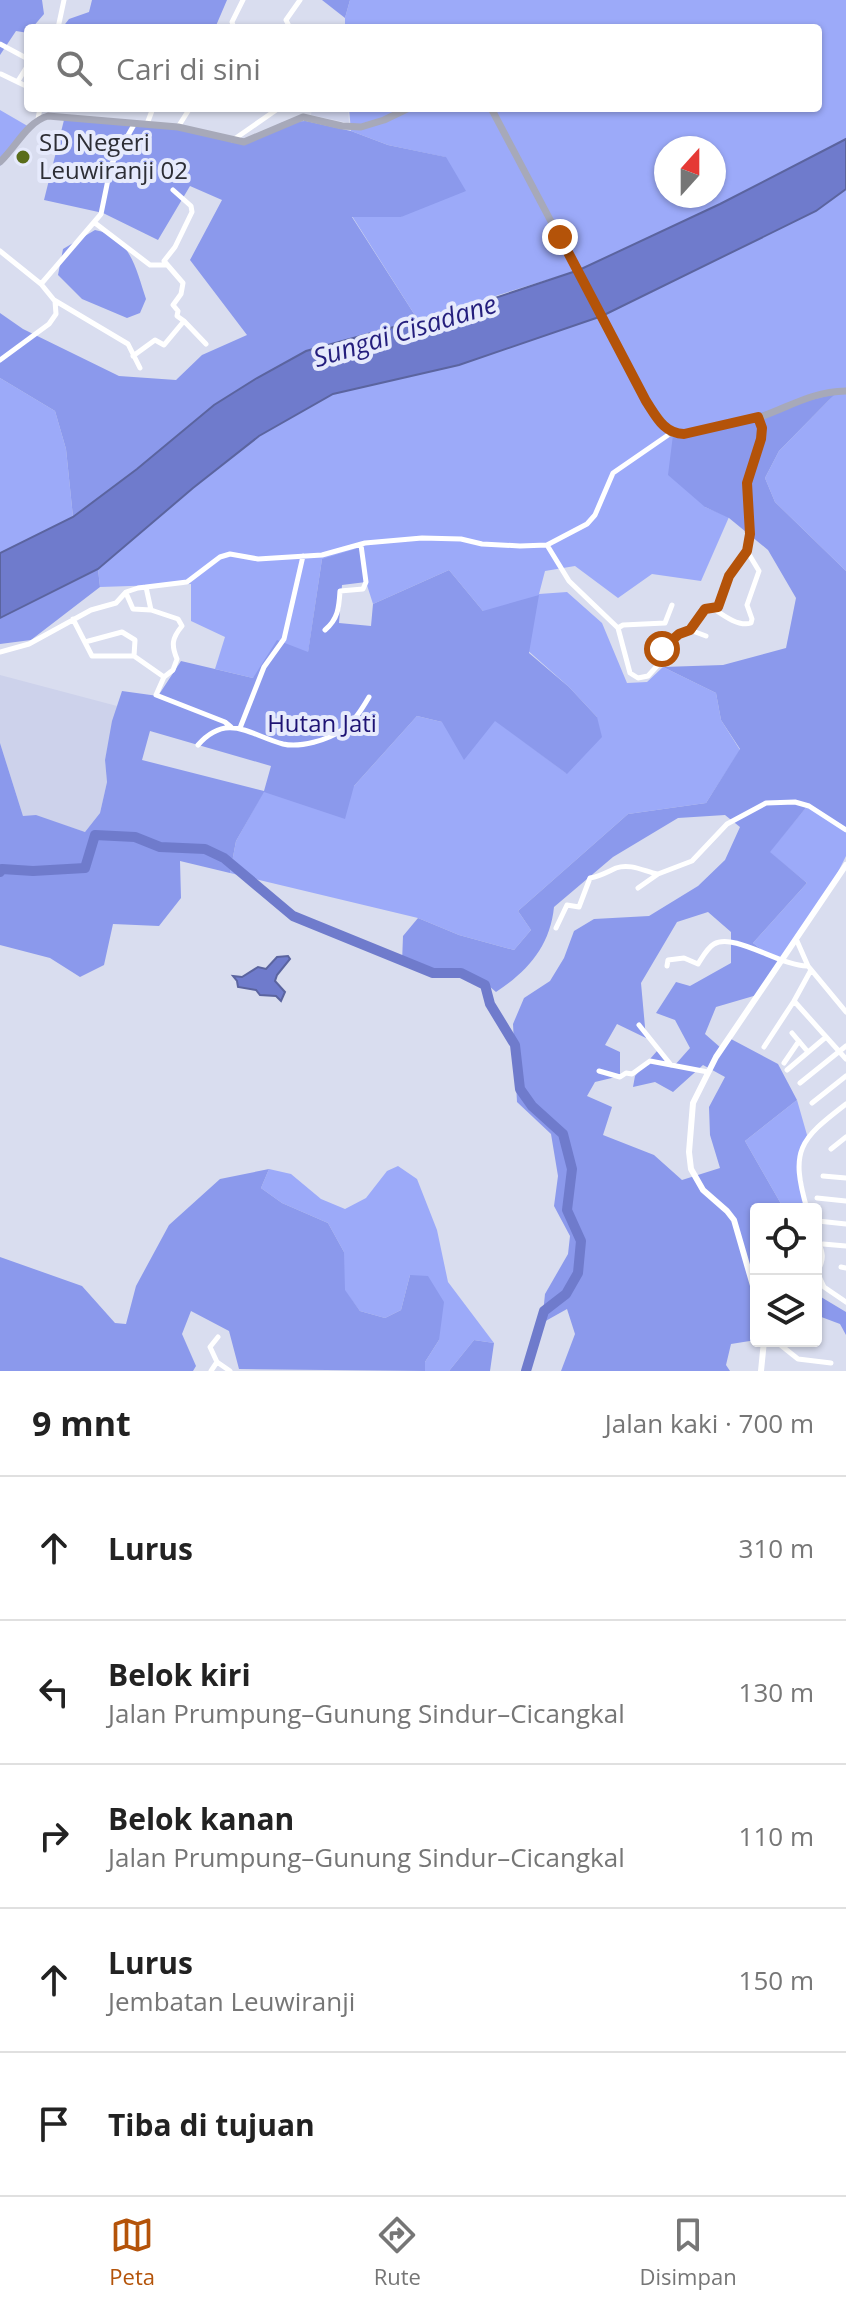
<!DOCTYPE html>
<html lang="id">
<head>
<meta charset="utf-8">
<style>
  :root { --surface:#fff; --page:#f6f6f6; --text:#222; --muted:#767676; --line:#e0e0e0; --accent:#b45309 }
  body { margin:0; font-family:"Open Sans",sans-serif; background:var(--page); color:var(--text) }
  .controls { position:absolute; right:24px; bottom:24px; display:grid; overflow:hidden; border-radius:8px; box-shadow:0 2px 6px #0004 }
  .controls button { width:72px; height:72px; display:grid; place-items:center; padding:0; border:0; border-bottom:2px solid var(--line); background:var(--surface); color:var(--text); font:40px sans-serif }
  .compass { position:absolute; left:654px; top:136px; width:72px; height:72px; border-radius:50%; background:var(--surface); box-shadow:0 2px 6px #0004; rotate:21deg }
  .stop { position:absolute; width:24px; height:24px; margin:-18px; border:6px solid #b45309; border-radius:50%; background:#fff }
  .stop.end { background:#b45309; border-color:#fff; box-shadow:0 2px 8px #0008 }
  .list { margin:0; padding:0; list-style:none }
  h2 { display:flex; justify-content:space-between; align-items:center; height:104px; margin:0; padding:0 32px; font-size:34px }
  h2 small { font-size:26px; font-weight:400; color:var(--muted) }
  .list li { display:grid; grid-template-columns:52px 1fr auto; gap:24px; align-items:center; box-sizing:border-box; height:144px; padding:0 32px; border-top:2px solid var(--line) }
  .list b { display:block; font-size:30px; white-space:nowrap }
  .list p { margin:0; font-size:26px; white-space:nowrap; color:var(--muted) }
  .list em { font-size:26px; font-style:normal; color:var(--muted) }
  .icon { flex:none; width:44px; height:44px; fill:none; stroke:currentColor; stroke-width:2; stroke-linecap:round; stroke-linejoin:round }
  .map { position:relative; flex:none; width:846px; height:1371px; overflow:hidden }
  .search { position:absolute; background:var(--surface); box-shadow:0 2px 6px #0004; left:24px; right:24px; top:24px; height:88px; display:flex; align-items:center; gap:20px; box-sizing:border-box; padding:0 28px; border-radius:8px; color:var(--muted); font-size:30px }
  .sheet { height:824px; background:var(--surface) }
  nav { display:flex; justify-content:space-around; align-items:center; box-sizing:border-box; height:112px; border-top:2px solid var(--line); background:var(--surface); font-size:22px; color:var(--muted) }
  nav a { display:grid; justify-items:center; gap:4px }
  nav .on { color:var(--accent) }
  .map>svg:first-child { display:block }
  .built { fill:#cdd2eb }
  .green { fill:#9caaf9; fill-rule:evenodd }
  .forest { fill:#8b99ec; fill-rule:evenodd }
  .water { fill:#6f7bcc; stroke:#5b649f; stroke-width:2 }
  .lines { fill:none; stroke-linecap:round; stroke-linejoin:round }
  .river { stroke:#6f7bcc; stroke-width:10 }
  .minor { stroke:#fff; stroke-width:5 }
  .tertiary { stroke:#fff; stroke-width:6 }
  .secondary { stroke:#a7a9b9; stroke-width:7 }
  .route { stroke:#b45309; stroke-width:10 }
  .poi-dot { fill:#5a6d1a; stroke:#e6eafc; stroke-width:3 }
  .labels { text-anchor:middle; stroke-width:8; stroke-linejoin:round; paint-order:stroke }
  .poi-label { font-size:24px; fill:#2d2e35; stroke:#e6eafc; text-anchor:start }
  .park-label { font-size:24px; fill:#1e1374; stroke:#e6eafc }
  .water-label { font-size:26px; font-style:italic; fill:#241e7d; stroke:#e6eafc }
</style>
</head>
<body>
<div class="map">
<svg width="846" height="1371" viewBox="0 0 846 1371">
  <rect width="100%" height="100%" fill="#d9ddef"/>
  <path class="built" d="M312,108H348L349,123L311,115Z
    M0,675L117,706L105,760L107,782L100,813L85,832L36,816H23L0,743Z"/>
  <path class="green" d="M350,0H846V139L720,204L579,270L418,320L352,216L401,217L445,157L388,145L351,131L349,108H818V28H345V18ZM666,148H714V196H666Z
    M0,110L31,128L0,166Z
    M846,189V571L775,502L765,478L779,451L833,396L705,507L729,517L701,581L652,574L618,598L575,566L545,571L539,594L567,592L602,623L627,683L647,682L663,667L716,693L721,720L740,750L706,803L628,814L518,911L531,930L514,950L459,935L418,918L230,873L236,841L264,791L354,786L417,716L442,722L495,720L566,773L597,717L569,687L483,611L449,570L373,604L366,582L322,559L308,653L253,678L215,669L225,637L191,621V584L100,587L98,569L193,488L259,436L333,394L459,365L602,316L816,211Z
    M0,378L55,411L66,449L73,517L0,553Z
    M809,804L846,832V856L831,886L778,962L753,943L807,883L769,852Z
    M797,1100L807,1135L799,1164L808,1209H784L745,1141Z
    M398,1166L417,1179L437,1230L448,1282L494,1343L474,1340L449,1371H425V1362L439,1340L410,1275L401,1310L385,1318L360,1311L344,1290V1252L328,1223L282,1203L261,1188L269,1169L291,1174L321,1199L345,1209L366,1198L387,1171Z"/>
  <path class="forest" d="M0,0H42L44,14L32,28H28V33L16,31L0,55Z
    M92,0H227L215,28H62L69,19L89,12Z
    M322,0H350L345,18Z
    M64,120L168,127L242,143L283,122L306,121L351,131L388,145L446,157L466,191L401,217H352L418,320L306,351L257,378L214,405L137,469L73,517L66,449L55,411L0,378V313L23,329L119,376L176,380L202,355L247,335L190,260L222,200L190,186L158,240L103,213L44,200Z
    M95,230C130,236 136,269 146,299L140,313L127,318L82,299L58,275L63,249Z
    M835,394L779,451L765,478L775,502L846,571V828L809,804L770,852L807,883L753,943L778,962L757,995L716,1007L705,1034L721,1048L731,1039L778,1064L797,1100L745,1141L784,1209H756V1340L731,1344L726,1365L730,1371H561L575,1334L567,1309L542,1323L545,1294L568,1254L570,1236L554,1206L558,1176L551,1134L517,1102L513,1024L524,998L550,981L564,958L574,931L594,919L649,916L698,886L725,860L740,827L725,815L678,818L613,857L554,907C550,946 528,971 496,992L482,980L426,974L402,963L403,936L418,918L459,935L514,950L531,930L518,911L628,814L706,803L740,749L721,720L716,693L663,667L723,665L786,648L796,598L768,550L729,518L705,507L668,475L673,435ZM708,912L731,932V963L690,986L676,982L656,1013L675,1020L690,1048L674,1066L657,1051L635,1076L633,1087L655,1082L673,1092L703,1065L725,1077L709,1107L710,1135L720,1168L682,1180L654,1155L603,1135L612,1107L587,1096L595,1082L620,1076V1052L605,1045L617,1024L646,1038L641,983L677,922Z
    M362,547L366,582L342,585L339,623L371,626L373,604L449,570L483,611L539,595L529,653L569,687L597,717L602,737L567,774L495,721L464,760L442,722L417,716L354,786L345,819L264,792L236,841L230,873L180,861L181,898L159,926L113,924L104,965L80,977L50,958L0,945V743L23,816L36,815L85,832L100,813L107,782L105,760L112,721L122,691L158,696L181,661L253,678L277,640L308,652L322,559ZM150,731L271,766L264,791L142,760Z
    M98,569L100,587L31,640L0,644V618Z
    M269,1169L261,1188L282,1203L328,1223L344,1252L345,1290L360,1311L385,1318L401,1310L410,1275L428,1276L444,1302L439,1340L425,1362V1371L239,1369L229,1331L191,1311L182,1334L196,1366L193,1371H0V1257L82,1286L115,1323L126,1324L136,1286L169,1225L220,1179Z
    M816,1294L846,1312V1335L840,1324L816,1315Z
    M474,1340L494,1343L490,1371H449Z"/>
  <path class="water" d="M846,139V189L816,211L602,316L459,365L333,394L259,436L193,488L98,569L0,618V553L73,517L137,469L214,405L257,378L306,351L474,305L579,270L720,204Z
    M288,956L290,959L277,975L275,981L285,992L281,1001L276,996L260,995L256,990L238,987L237,981L233,976L242,977L258,967L266,969L277,957Z"/>
  <g class="lines">
    <path class="river" d="M0,872L2,869L33,871L85,868L95,835L135,837L160,847L205,849L224,858L293,916L433,973H461L485,985L490,1004L515,1045L520,1089L532,1106L563,1134L572,1169L567,1210L581,1241L578,1273L566,1294L544,1311L526,1371"/>
    <path class="minor" d="M58,28L64,0
      M234,28L232,22L243,0
      M290,28L286,20L300,0
      M0,44L28,59
      M1,74L28,87
      M18,81L28,65
      M38,119L40,108
      M147,124L153,108
      M178,127L190,108
      M233,140L279,108
      M173,190L191,206L192,212L175,247L164,261L183,283L181,294L173,305L178,311L177,316L184,321
      M95,223L150,265H166
      M0,251L41,284L54,300L128,344L140,368
      M41,284L101,214L111,165L135,123
      M133,356L155,340L164,345L184,321L206,344
      M0,360L49,324L56,314L55,301
      M547,545L569,581L618,628L630,673L638,678L648,676L657,666L662,649L668,641L690,630L705,609L718,607L729,576L747,551L750,534L747,483L761,439L762,428L758,417
      M146,587L151,610L178,619L182,626C172,638 171,645 177,659L173,670L164,677
      M126,593L133,609L151,610
      M714,609C724,616 739,627 751,623L752,619L747,605L759,571L747,551
      M73,619L92,656H134L164,677L156,695L225,722L231,727
      M618,628L623,625L665,623L672,605
      M325,630C338,619 339,608 340,591L363,589L366,582L361,545
      M690,630L706,636
      M85,642L122,632L135,640L134,656
      M0,652L29,644L91,610L116,603L126,592L138,588L187,582L220,557L230,554L258,559L322,555L365,543L422,538L461,539L482,544L520,546L547,545L587,524L595,515L613,473L671,433
      M240,728L264,667L284,639L303,556
      M198,745C227,712 250,735 283,744C300,748 328,740 342,730C354,722 362,709 369,697
      M638,888L658,874L692,861L727,824L766,803L795,802L809,806L846,830
      M556,928L567,905L579,907L590,878C601,876 607,872 616,868C630,863 644,871 657,874
      M797,941L808,966L846,1012
      M667,966L668,960L684,958L698,964C702,958 707,948 714,944C734,932 782,967 808,966
      M811,970L794,1001L846,1059
      M639,1025L671,1065
      M792,1033L808,1052
      M764,1047L794,1001
      M784,1063L799,1041
      M787,1070L826,1037
      M599,1071L620,1077L626,1073L632,1074L650,1061L708,1072
      M800,1083L846,1046
      M812,1103L846,1076
      M831,1149L846,1137
      M823,1176L846,1178
      M817,1198L846,1201
      M807,1209C790,1150 799,1140 846,1104
      M818,1221L846,1224
      M816,1236C822,1251 826,1257 817,1272L824,1287L846,1302
      M823,1244L846,1246
      M841,1267L846,1268
      M770,1341L778,1343L798,1359L831,1363
      M217,1362L230,1371
      M211,1371L217,1362L210,1347L218,1337"/>
    <path class="tertiary" d="M756,1296L734,1220L727,1211L703,1190L691,1169L689,1152L693,1103L716,1057L846,865
      M761,1371L764,1341"/>
    <path class="secondary" d="M491,108L646,401L671,433L684,434C710,428 738,424 763,416C793,405 812,392 846,391
      M0,162C16,147 27,122 48,116L178,127L244,142L303,117L342,126L361,127L384,120L409,108"/>
  </g>
  <g class="lines">
    <path class="route" d="M560,237L646,401C656,416 664,434 684,434L758,417L762,428L761,439L747,483L750,534L747,551L729,576L718,607L705,609L690,630L679,634L662,649"/>
  </g>
  <circle class="poi-dot" cx="23" cy="157" r="8"/>
  <g class="labels">
    <g class="poi-label">
      <text x="39" y="151">SD Negeri<tspan x="39" dy="28">Leuwiranji 02</tspan></text>
    </g>
    <g class="park-label">
      <text x="322" y="732">Hutan Jati</text>
    </g>
    <g class="water-label">
      <text transform="translate(405 331) rotate(-17)" y="9">Sungai Cisadane</text>
    </g>
  </g>
</svg>
<div class="controls">
<button><svg class="icon" aria-label="locate" viewBox="0 0 24 24"><circle cx="12" cy="12" r="6"/><path d="M12 2v4M12 18v4M2 12h4M18 12h4"/></svg></button>
<button><svg class="icon" aria-label="layers" viewBox="0 0 24 24"><path d="M12 4l9 5-9 5-9-5zM3 14l9 5 9-5"/></svg></button>
</div>
<svg class="compass" viewBox="-18 -18 36 36"><path d="M0-13l5 13h-10z" fill="#e53935"/><path d="M0 13l5-13h-10z" fill="#767676"/></svg>
<div class="stop" style="left:662px;top:649px"></div>
<div class="stop end" style="left:560px;top:237px"></div>
<div class="search"><svg class="icon" aria-label="search" viewBox="0 0 24 24"><circle cx="10" cy="10" r="6"/><path d="M15 15l6 6"/></svg>Cari di sini</div>
</div>
<section class="sheet">
<h2>9 mnt<small>Jalan kaki · 700 m</small></h2>
<ul class="list">
<li><svg class="icon" aria-label="ahead" viewBox="0 0 24 24"><path d="M12 20V5M6 11l6-6 6 6"/></svg><div><b>Lurus</b></div><em>310 m</em></li>
<li><svg class="icon" aria-label="left" viewBox="0 0 24 24"><path d="M17 20v-9H6M10 6l-5 5 5 5"/></svg><div><b>Belok kiri</b><p>Jalan Prumpung–Gunung Sindur–Cicangkal</p></div><em>130 m</em></li>
<li><svg class="icon" aria-label="right" viewBox="0 0 24 24"><path d="M7 20v-9h11M14 6l5 5-5 5"/></svg><div><b>Belok kanan</b><p>Jalan Prumpung–Gunung Sindur–Cicangkal</p></div><em>110 m</em></li>
<li><svg class="icon" aria-label="ahead" viewBox="0 0 24 24"><path d="M12 20V5M6 11l6-6 6 6"/></svg><div><b>Lurus</b><p>Jembatan Leuwiranji</p></div><em>150 m</em></li>
<li><svg class="icon" aria-label="arrive" viewBox="0 0 24 24"><path d="M6 21V4h12l-3 4 3 4H6"/></svg><div><b>Tiba di tujuan</b></div></li>
</ul>
</section>
<nav>
<a class="on"><svg class="icon" aria-label="map" viewBox="0 0 24 24"><path d="M3 6l6-2 6 2 6-2v14l-6 2-6-2-6 2zM9 4v14M15 6v14"/></svg>Peta</a>
<a><svg class="icon" aria-label="directions" viewBox="0 0 24 24"><path d="M12 3l9 9-9 9-9-9zM9 14v-3h6M13 9l2 2-2 2"/></svg>Rute</a>
<a><svg class="icon" aria-label="saved" viewBox="0 0 24 24"><path d="M7 4h10v16l-5-4-5 4z"/></svg>Disimpan</a>
</nav>
</body>
</html>
